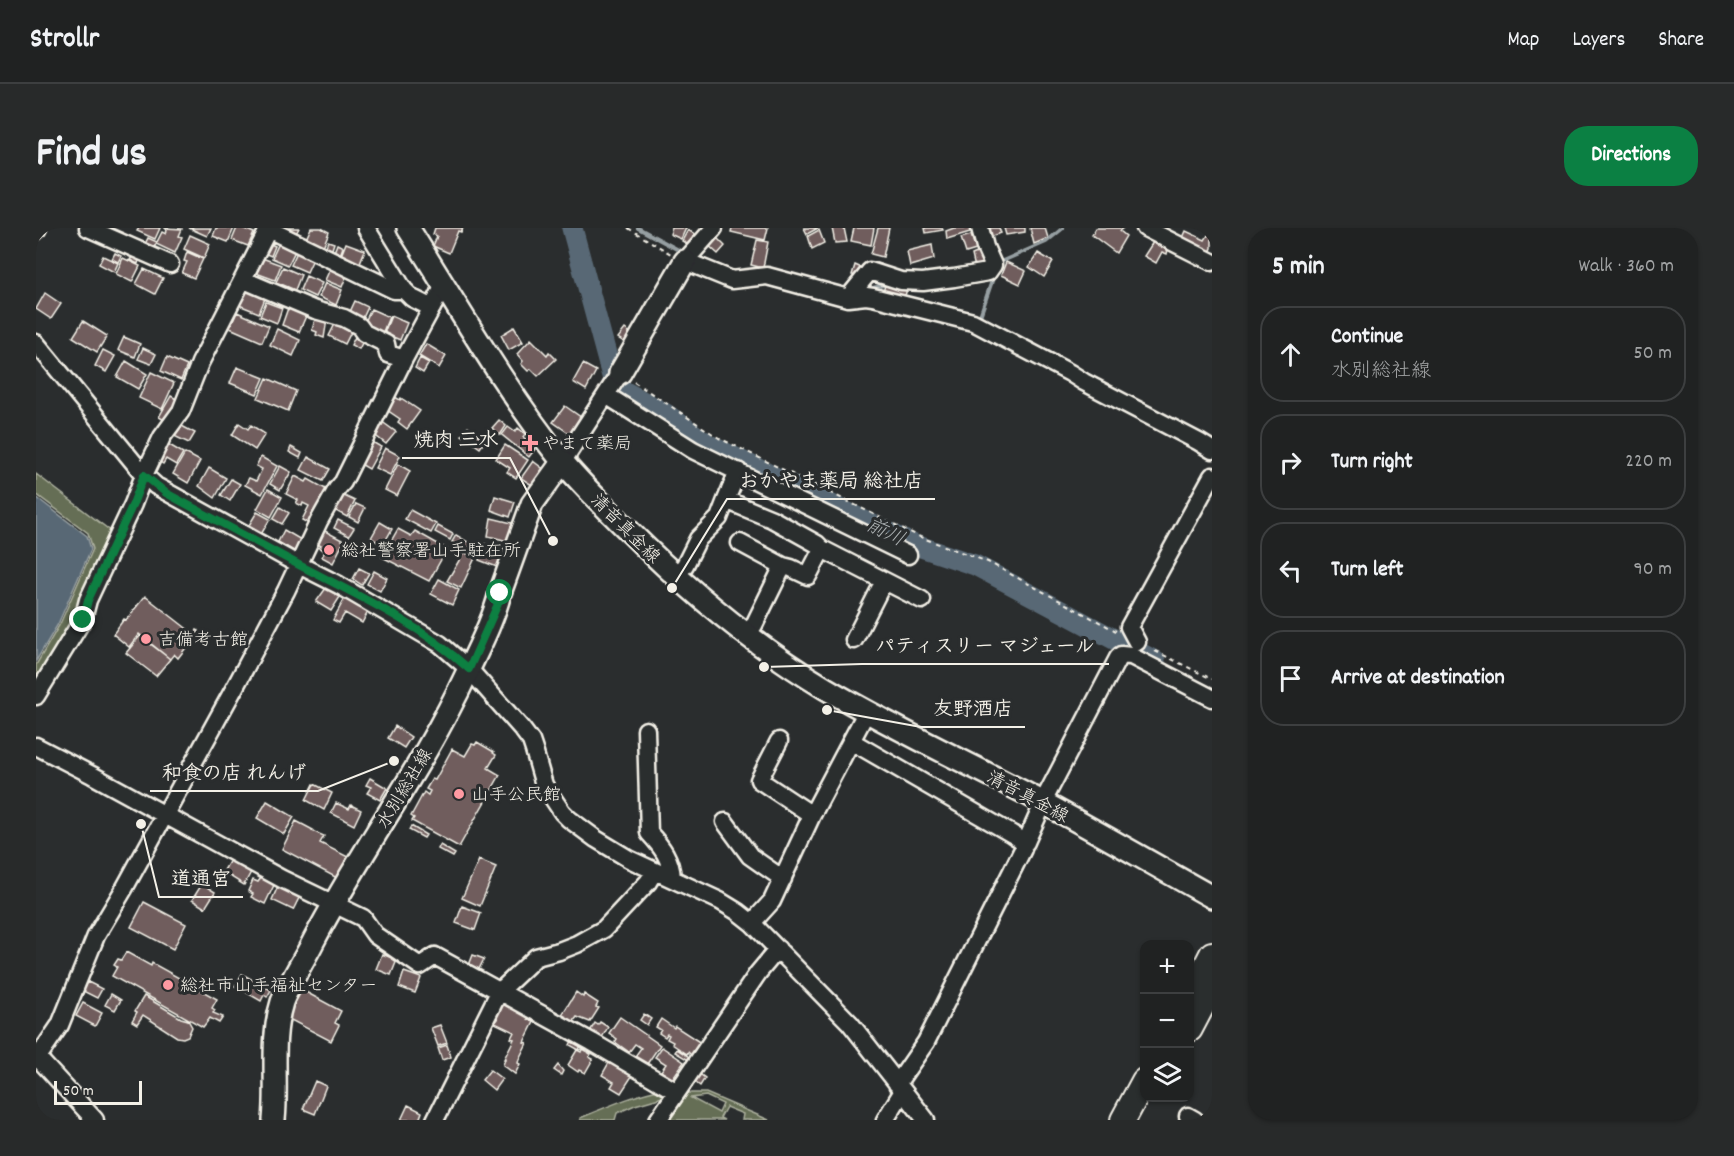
<!DOCTYPE html>
<html lang="en">
<head>
<meta charset="utf-8">
<style>
  :root { --surface:#202222; --page:#282a2a; --text:#f1f3f6; --muted:#a2a4a5; --line:#3d3f40; --accent:#0b8043 }
  body { margin:0; font-family:Dekko,"Klee One",sans-serif; background:var(--page); color:var(--text) }
  .controls { position:absolute; right:18px; bottom:18px; display:grid; overflow:hidden; border-radius:12px; box-shadow:0 2px 4px #0004 }
  .controls button { width:54px; height:54px; display:grid; place-items:center; padding:0; border:0; border-bottom:2px solid var(--line); background:var(--surface); color:var(--text); font:30px sans-serif }
  .scale { position:absolute; left:18px; bottom:15px; width:88px; box-sizing:border-box; padding-left:6px; border:3px solid #f4f1e8; border-top:0; font-size:16px; line-height:21px; white-space:nowrap; color:#f4f1e8; -webkit-text-stroke:4px #2a2d2e; paint-order:stroke }
  .stop { position:absolute; width:18px; height:18px; margin:-14px; border:4px solid #0b8043; border-radius:50%; background:#fff }
  .stop.end { background:#0b8043; border-color:#fff; box-shadow:0 2px 6px #0008 }
  .list { margin:0; padding:0; list-style:none }
  h2 { display:flex; justify-content:space-between; align-items:center; height:78px; margin:0; padding:0 24px; font-size:26px }
  h2 small { font-size:20px; font-weight:400; color:var(--muted) }
  .list li { display:grid; grid-template-columns:39px 1fr auto; gap:18px; align-items:center; box-sizing:border-box; height:96px; margin:0 12px 12px; padding:0 12px; border:2px solid var(--line); border-radius:24px }
  .list b { display:block; font-size:22px; white-space:nowrap }
  .list p { margin:0; font-size:20px; white-space:nowrap; color:var(--muted) }
  .list em { font-size:20px; font-style:normal; color:var(--muted) }
  .icon { flex:none; width:33px; height:33px; fill:none; stroke:currentColor; stroke-width:2; stroke-linecap:round; stroke-linejoin:round }
  .map { position:relative; flex:none; width:1176px; height:892px; overflow:hidden; border-radius:24px }
  header { display:flex; align-items:center; gap:36px; box-sizing:border-box; height:84px; padding:0 30px; background:var(--surface); border-bottom:2px solid var(--line) }
  header strong { font-size:28px }
  nav { display:flex; gap:33px; margin-inline-start:auto; font-size:21px }
  .intro { display:flex; align-items:center; justify-content:space-between; box-sizing:border-box; height:144px; padding:0 36px }
  h1 { margin:0; font-size:42px }
  .button { padding:15px 27px; border-radius:24px; background:var(--accent); color:#fff; font-size:21px; font-weight:700 }
  main { display:flex; gap:36px; padding:0 36px }
  aside { flex:1; background:var(--surface); border-radius:24px; box-shadow:0 2px 4px #0004 }
  .map>svg:first-child { display:block }
  .green { fill:#656e54; stroke:#acb09e; stroke-width:1.5; fill-rule:evenodd }
  .water { fill:#586874; stroke:#969fa2; stroke-width:1.5 }
  .lines { fill:none; stroke-linecap:round; stroke-linejoin:round }
  .stream { stroke:#969fa2; stroke-width:4 }
  .river { stroke:#586874; stroke-width:21 }
  .building { fill:#705d5d; stroke:#f4f1e8; stroke-width:1.5 }
  .minor-casing { stroke:#f4f1e8; stroke-width:21 }
  .major-casing { stroke:#f4f1e8; stroke-width:26 }
  .highway-casing { stroke:#f4f1e8; stroke-width:28 }
  .path { stroke:#f4f1e8; stroke-width:2; stroke-dasharray:4.5 4.5; stroke-linecap:butt }
  .minor { stroke:#2a2d2e; stroke-width:16 }
  .major { stroke:#2a2d2e; stroke-width:21 }
  .highway { stroke:#2a2d2e; stroke-width:24 }
  .route { stroke:#0b8043; stroke-width:8 }
  .poi-dot { fill:#ff9aa2; stroke:#2a2d2e; stroke-width:2 }
  .labels { text-anchor:middle; stroke-width:6; stroke-linejoin:round; paint-order:stroke }
  .poi-label { font-size:18px; fill:#f4f1e8; stroke:#2a2d2e; text-anchor:start }
  .street-label { font-size:18px; fill:#f4f1e8; stroke:#2a2d2e }
  .water-label { font-size:20px; font-style:italic; fill:#aeb3b4; stroke:#2a2d2e }
  .leader { fill:none; stroke:#f4f1e8; stroke-width:2 }
  .callout-dot { fill:#f4f1e8; stroke:#2a2d2e; stroke-width:2 }
  .callout-label { font-size:20px; text-anchor:middle; font-weight:bold; fill:#f4f1e8; stroke:#2a2d2e; stroke-width:6; stroke-linejoin:round; paint-order:stroke }
</style>
</head>
<body>
<header>
<strong>Strollr</strong>
<nav><a>Map</a><a>Layers</a><a>Share</a></nav>
</header>
<div class="intro"><h1>Find us</h1><a class="button">Directions</a></div>
<main>
<div class="map">
<svg width="1176" height="892" viewBox="0 0 1176 892">
  <rect width="100%" height="100%" fill="#2a2d2e"/>
  <filter id="ink" filterUnits="userSpaceOnUse"><feTurbulence type="fractalNoise" baseFrequency=".0167" numOctaves="2"/><feDisplacementMap in="SourceGraphic" scale="12" xChannelSelector="R" yChannelSelector="G"/><feConvolveMatrix kernelMatrix="1 2 1 2 8 2 1 2 1" color-interpolation-filters="sRGB"/></filter>
  <g filter="url(#ink)">
    <path class="green" d="M0,246L76,304L35,397L15,431L13,430L6,440L8,441L0,453V437L24,396L57,321L52,305L0,266Z
      M626,861L630,868L599,877L581,885L579,892H544V890C571,879 597,867 626,861Z
      M648,865H670L733,892H706L707,886L690,879L684,890L688,892H636L634,890L638,883L636,881ZM670,868L687,876L683,885L655,870Z"/>
    <path class="water" d="M0,269L51,308L55,321L22,396L0,433Z"/>
    <g class="lines">
      <path class="stream" d="M602,0L648,25
        M962,35L1010,14L1027,0
        M831,62L850,56
        M943,91L958,47
        M579,168L587,162
        M564,191L575,175"/>
      <path class="river" d="M536,0L576,148L582,160L630,186L673,217L876,316L939,337L1119,433"/>
    </g>
    <path class="building" d="M103,0H124L119,11L101,3Z
      M129,0L146,1L143,8L146,9L139,25L120,16L126,4L130,6L131,2Z
      M153,0H175L171,8Z
      M180,0H198L192,14L177,8Z
      M201,0H206L218,5L212,18L196,12Z
      M245,0H263L259,7Z
      M275,0H285L293,4L286,21L269,13Z
      M399,0H427L425,4L422,3L413,25L397,18L401,8L397,6Z
      M636,0H650L645,11L634,6Z
      M696,0H732L729,12L695,4Z
      M768,0H782L771,6Z
      M796,0H808L811,14L799,15Z
      M818,0H838L835,17L815,13Z
      M842,0H853L847,29L835,26Z
      M889,0H906L907,2L890,5Z
      M918,0H933L934,4L911,11L910,3Z
      M946,0H963L965,5L949,11Z
      M968,0H989V4L970,7Z
      M994,0H1009L1012,10L998,16Z
      M1060,0H1088L1084,3L1090,8L1080,25L1056,7Z
      M1176,1V20L1173,26L1146,12L1150,3L1169,12Z
      M652,2L662,8L656,19L646,13Z
      M783,2L788,15L776,21L772,8Z
      M154,7L174,16L168,30L148,21Z
      M935,7L940,22L930,25L925,10Z
      M679,8L689,18L682,26L671,16Z
      M112,10L121,14L115,25L109,16Z
      M1119,11L1133,17L1131,26L1126,24L1120,35L1108,28Z
      M721,12L732,14L727,40L715,37Z
      M292,13L298,15L295,24L289,21Z
      M232,15L239,18L235,28L228,25Z
      M243,15L259,23L252,37L236,30Z
      M310,15L329,22L323,37L304,30Z
      M301,16L307,19L304,27L298,24Z
      M896,17L898,31L874,38L871,23Z
      M948,22L953,35L939,40L936,27Z
      M151,24L167,31L158,50L146,45L151,34L148,33Z
      M261,24L277,31L271,44L255,37Z
      M79,25L85,28L82,34L76,31Z
      M1002,25L1017,34L1008,49L993,39Z
      M67,28L82,35L78,44L63,36Z
      M96,29L103,32L102,36L94,32Z
      M87,30L104,38L96,54L80,46Z
      M226,30L245,37L239,52L220,45Z
      M970,34L990,43L984,56L965,47Z
      M819,37L828,41L825,49L816,47Z
      M247,39L265,47L259,62L240,54Z
      M295,39L311,46L306,59L289,52Z
      M108,41L127,50L119,66L100,56Z
      M270,48L286,55L279,69L264,62Z
      M289,55L306,62L300,77L283,69Z
      M849,57L871,61L868,71L846,68Z
      M210,60L230,68L223,85L203,77Z
      M9,65L25,76L15,91L0,81Z
      M319,73L332,79L326,92L313,86Z
      M230,74L246,80L241,95L224,88Z
      M252,80L270,88L263,104L246,97Z
      M335,81L353,89L346,106L327,98Z
      M201,84L233,98L226,114L194,100Z
      M280,88L291,91L288,110L280,107L281,104L276,102Z
      M355,88L371,95L364,112L348,105Z
      M47,93L71,108L61,124L37,109Z
      M299,96L315,104L309,116L293,108Z
      M478,99L487,114L473,122L465,107Z
      M241,101L264,112L257,128L234,117Z
      M589,101L597,107L591,116L582,110Z
      M320,107L328,111L323,121L315,117Z
      M88,109L104,116L99,129L82,122Z
      M495,111L511,127L513,124L520,131L502,148L495,141L492,143L485,136L487,133L481,126Z
      M390,116L410,128L403,140L383,128Z
      M107,120L120,126L115,136L102,131Z
      M67,122L79,128L70,144L59,138Z
      M131,129L151,138L145,152L125,143Z
      M384,130L393,135L387,145L379,140Z
      M90,133L111,146L102,161L81,149Z
      M547,136L560,143L550,162L537,154Z
      M201,139L228,150L221,166L194,155Z
      M115,144L138,155L126,181L103,170Z
      M231,150L260,163L252,183L222,170Z
      M135,168L144,173L132,194L123,189Z
      M357,168L364,172L365,170L384,183L371,201L362,194L364,191L348,180Z
      M529,178L549,192L537,208L517,194Z
      M463,192L470,198L464,207L456,200Z
      M345,193L360,204L350,216L336,205Z
      M203,195L212,201L215,197L229,206L219,222L196,207Z
      M142,196L159,205L153,215L136,207Z
      M432,199L449,213L444,220L426,207Z
      M472,199L479,204L482,200L489,206L487,209L495,215L494,217L499,221L493,229L466,207Z
      M333,212L345,219L333,241L321,234Z
      M130,215L147,225L140,237L130,231L127,236L121,232Z
      M469,217L492,232L480,250L471,244L474,240L460,231Z
      M255,219L266,225L264,230L253,224Z
      M349,220L364,228L354,247L339,240Z
      M149,225L164,233L152,255L137,246Z
      M225,229L241,238L226,266L209,257L213,250L220,253L226,241L220,238Z
      M272,229L294,241L287,253L265,242Z
      M497,233L510,243L499,259L485,250Z
      M362,236L374,243L361,268L349,262Z
      M244,238L255,244L244,262L234,256Z
      M173,240L190,250L179,270L163,258Z
      M259,248L270,254L272,251L295,264L277,298L266,292L273,278L267,275L266,278L260,275L262,272L250,266Z
      M195,251L204,256L194,273L185,267Z
      M232,261L246,269L235,289L221,281Z
      M306,267L319,273L311,289L298,282Z
      M459,268L479,274L474,289L455,282Z
      M320,276L329,280L322,294L313,289Z
      M244,279L253,285L246,296L237,291Z
      M374,282L400,296L395,305L369,291Z
      M221,284L234,291L223,310L210,302Z
      M455,290L476,295L472,313L452,308Z
      M302,292L318,300L313,308L298,300Z
      M344,294L356,301L347,317L335,310Z
      M402,298L417,306L414,312L399,304Z
      M362,301L375,308L379,303L411,321L393,353L346,329Z
      M248,302L267,313L261,325L242,314Z
      M287,302L308,313L297,335L286,329L289,323L283,320L285,318L280,315Z
      M420,307L435,316L432,323L416,314Z
      M449,316L467,322L461,339L443,332Z
      M437,317L443,321L440,327L433,324Z
      M428,324L439,330L425,360L411,353Z
      M323,340L333,345L326,357L317,351Z
      M338,343L351,350L344,363L331,356Z
      M403,351L423,362L416,377L395,366Z
      M290,360L304,369L295,383L280,374Z
      M109,368L154,403L151,406L155,409L161,402L163,403L142,430L138,426L134,431L103,406L93,419L77,406L88,391L90,392Z
      M310,368L334,380L326,395L309,385L303,395L297,392Z
      M104,408L134,431L120,448L90,425Z
      M359,498L375,509L368,520L352,510Z
      M441,514L458,524L457,525L460,527L452,540L464,547L423,619L376,593L378,590L375,588L388,564L392,567L394,563L390,561L396,551L399,552L416,521L429,528L436,516L439,517Z
      M334,550L351,560L344,572L331,565L335,559L330,557Z
      M278,556L296,565L288,582L270,572Z
      M231,573L258,589L248,606L221,590Z
      M300,575L313,581L315,577L325,582L318,597L295,585Z
      M260,593L277,602L276,603L288,608L284,615L312,629L301,650L246,621Z
      M375,598L390,607L388,610L373,602Z
      M404,617L419,626L417,629L402,621Z
      M194,632L215,644L208,657L187,644Z
      M443,632L460,639L444,678L426,670Z
      M225,650L239,655L229,676L215,669L217,666L212,663L217,652L222,654Z
      M166,656L179,664L169,680L156,672Z
      M242,658L264,668L257,682L236,672Z
      M108,674L150,696L137,721L95,699Z
      M426,678L445,685L439,702L420,695Z
      M90,724L115,738L116,735L181,771L176,780L179,782L177,785L187,789L183,795L174,790L167,799L76,748L81,739L78,737L82,731L85,732Z
      M346,726L361,732L355,747L340,741Z
      M437,727L448,731L443,741L433,737Z
      M368,744L385,750L379,765L363,759Z
      M206,746L235,762L231,769L228,767L225,773L199,758Z
      M52,754L66,761L61,770L47,763Z
      M266,762L305,783L299,795L303,797L295,813L251,790Z
      M540,764L547,769L548,766L562,775L560,779L563,780L554,794L541,789L535,797L524,790Z
      M75,766L85,772L79,782L69,777Z
      M108,768L145,790L152,792L156,799L152,808L147,810L141,809L107,787L101,796L96,793L101,784L99,783Z
      M466,769L495,786L492,791L498,794L488,814L491,815L483,831L482,835L484,836L479,846L467,837L469,831H468L478,811L475,810L478,804L459,795L462,791L458,789L462,782L465,783L461,780Z
      M47,775L66,785L59,798L40,788Z
      M608,786L615,791L611,797L604,792Z
      M584,789L624,817L609,839L597,831L605,820L599,816L593,824L579,814L581,811L573,805Z
      M625,791L638,800L639,798L665,815L656,828L652,824L651,826L636,816L637,814L631,811L633,807L631,806L629,809L623,805L625,802L620,799Z
      M564,794L572,799L564,813L553,805L559,795L562,797Z
      M404,797L411,815L402,818L395,800Z
      M537,811L546,815L543,822L534,817Z
      M411,817L415,829L406,832L402,820Z
      M626,819L648,834L636,851L625,843L630,836L619,829Z
      M546,821L555,826L553,829L557,831L549,845L543,842L542,844L532,837L541,822L545,824Z
      M641,821L655,830L654,833L639,824Z
      M575,831L598,845L585,865L575,859L578,854L566,847Z
      M522,837L527,843L525,847L518,842Z
      M454,842L466,851L458,862L446,852Z
      M661,844L669,850L664,858L655,851Z
      M279,853L290,858L279,886L267,881Z
      M372,877L386,884L383,892H365Z"/>
    <g class="lines">
      <g class="minor-casing">
        <path id="minor" d="M52,0L134,36
          M230,0L358,62H368L376,70L396,80
          M330,0L368,62
          M678,0L649,33L696,52L731,48L812,70L830,68L837,69L937,94L1034,145L1048,154L1163,214L1176,222
          M1109,0L1176,34
          M0,3L2,0
          M208,52L279,82L308,90L323,98L328,105L350,116L352,126L368,131
          M812,70L834,43L865,53L887,54L918,50L952,44L957,37L949,19L944,0
          M0,115L108,247L120,258L263,337L303,357L404,416L433,441L486,501L495,513L498,522L508,557L526,584L533,591L560,611L593,631L684,673L702,684L716,695L814,795L890,892
          M570,167L657,222L872,327
          M527,233L584,145
          M690,272L702,243
          M704,315L747,338
          M640,348L649,337L662,311L683,290L690,272L736,291L781,316L786,321L886,372
          M710,407L718,397L747,338L755,340L772,348L786,321
          M818,412L848,353
          M1101,414L1093,399L1176,248
          M0,468L47,391L52,372L97,276L108,247L126,209L145,183L164,135L233,0
          M610,502L613,605C626,619 635,631 636,650
          M743,513L723,552L776,587
          M815,513L976,606L984,611L988,616
          M0,518L56,547L246,651L327,690L339,707L384,738L399,728L556,814L641,864
          M689,594L714,628L747,651
          M716,695L736,673L776,587L831,483
          M2,830L59,892
          M0,832L24,797L60,708L88,661L199,459L250,363L283,293L301,261L307,254L368,131L404,65L409,58
          M861,856L890,814L987,621L988,616L990,614C997,598 1004,584 1010,568L1082,430L1085,427L1095,428L1176,470
          M1152,888L1159,892
          M399,892L463,764L500,729L523,723L541,716L568,701L612,654L618,644
          M622,892L722,745L742,721
          M849,892L867,863"/>
      </g>
      <g class="major-casing">
        <path id="major" d="M372,0C421,77 469,162 526,233C546,257 570,280 593,303C652,362 716,416 789,460C855,499 925,532 993,567C1055,600 1115,635 1176,669
          M584,145L649,33
          M238,892C242,853 234,812 246,774C253,755 268,732 277,714C325,622 387,539 431,445C443,419 457,393 464,365L496,276L527,233"/>
      </g>
      <g class="highway-casing">
        <path id="highway" d="M1154,769L1176,726
          M1154,801L1176,759
          M1087,892L1108,853"/>
      </g>
      <path class="path" d="M592,0L635,26
        M598,154L683,210L884,309L952,334L1080,403
        M1119,423L1176,451"/>
      <use href="#minor" class="minor"/>
      <use href="#major" class="major"/>
      <use href="#highway" class="highway"/>
    </g>
  </g>
  <g class="lines" filter="url(#ink)">
    <path class="route" d="M47,392L52,372L97,276L108,247L130,265C174,289 218,313 263,337C321,367 384,396 433,441L461,378L464,365"/>
  </g>
  <g class="poi-dot">
    <path d="M491 206h6v6h6v6h-6v6h-6v-6h-6v-6h6z"/>
    <circle cx="293" cy="322" r="6"/>
    <circle cx="110" cy="411" r="6"/>
    <circle cx="423" cy="566" r="6"/>
    <circle cx="132" cy="757" r="6"/>
  </g>
  <g class="labels">
    <g class="poi-label">
      <text x="506" y="221">やまて薬局</text>
      <text x="305" y="328">総社警察署山手駐在所</text>
      <text x="122" y="417">吉備考古館</text>
      <text x="435" y="572">山手公民館</text>
      <text x="144" y="763">総社市山手福祉センター</text>
    </g>
    <g class="street-label">
      <text transform="translate(590 300) rotate(45)" y="6">清音真金線</text>
      <text transform="translate(368 560) rotate(-59)" y="6">水別総社線</text>
      <text transform="translate(992 568) rotate(28)" y="6">清音真金線</text>
    </g>
    <g class="water-label">
      <text transform="translate(850 303) rotate(26)" y="7">前川</text>
    </g>
  </g>
  <path class="leader" d="M517 313L474 230H366M636 360L691 271H899M728 439L826 436H1073M791 482L885 499H989M358 533L282 563H114M105 596L123 669H207"/>
  <g class="callout-dot">
    <circle cx="517" cy="313" r="6"/>
    <circle cx="636" cy="360" r="6"/>
    <circle cx="728" cy="439" r="6"/>
    <circle cx="791" cy="482" r="6"/>
    <circle cx="358" cy="533" r="6"/>
    <circle cx="105" cy="596" r="6"/>
  </g>
  <g class="callout-label">
    <text x="420" y="218">焼肉 三水</text>
    <text x="795" y="259">おかやま薬局 総社店</text>
    <text x="949" y="424">パティスリー マジェール</text>
    <text x="937" y="487">友野酒店</text>
    <text x="198" y="551">和食の店 れんげ</text>
    <text x="165" y="657">道通宮</text>
  </g>
</svg>
<div class="controls">
<button>+</button>
<button>−</button>
<button><svg class="icon" aria-label="layers" viewBox="0 0 24 24"><path d="M12 4l9 5-9 5-9-5zM3 14l9 5 9-5"/></svg></button>
</div>
<div class="scale">50 m</div>
<div class="stop" style="left:464px;top:365px"></div>
<div class="stop end" style="left:47px;top:392px"></div>
</div>
<aside>
<h2>5 min<small>Walk · 360 m</small></h2>
<ul class="list">
<li><svg class="icon" aria-label="ahead" viewBox="0 0 24 24"><path d="M12 20V5M6 11l6-6 6 6"/></svg><div><b>Continue</b><p>水別総社線</p></div><em>50 m</em></li>
<li><svg class="icon" aria-label="right" viewBox="0 0 24 24"><path d="M7 20v-9h11M14 6l5 5-5 5"/></svg><div><b>Turn right</b></div><em>220 m</em></li>
<li><svg class="icon" aria-label="left" viewBox="0 0 24 24"><path d="M17 20v-9H6M10 6l-5 5 5 5"/></svg><div><b>Turn left</b></div><em>90 m</em></li>
<li><svg class="icon" aria-label="arrive" viewBox="0 0 24 24"><path d="M6 21V4h12l-3 4 3 4H6"/></svg><div><b>Arrive at destination</b></div></li>
</ul>
</aside>
</main>
</body>
</html>
